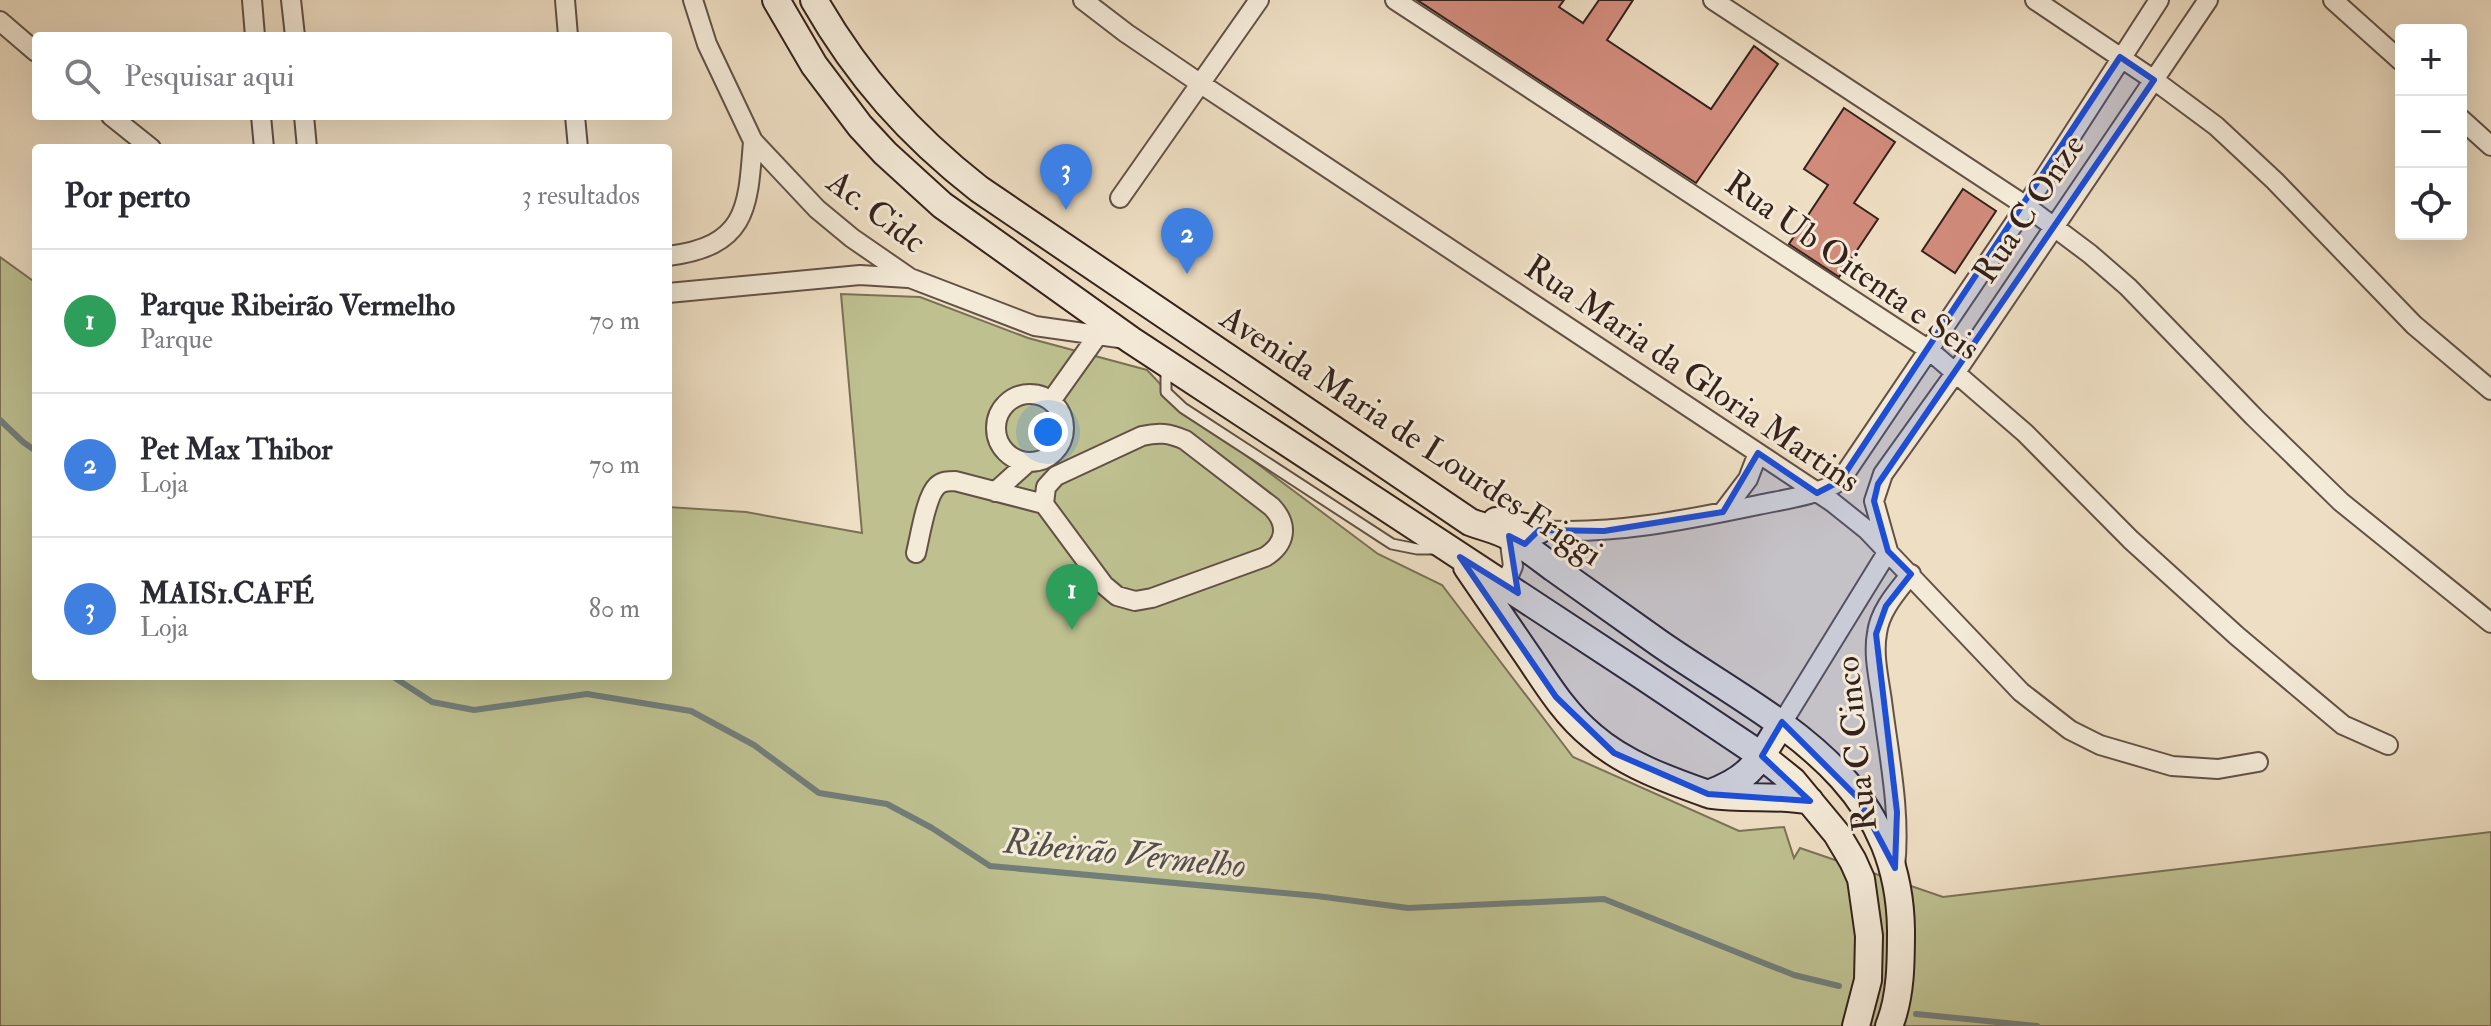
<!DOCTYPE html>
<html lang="pt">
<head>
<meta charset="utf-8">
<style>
  :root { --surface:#fff; --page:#f2f2f3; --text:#2b2b33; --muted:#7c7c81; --line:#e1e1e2; --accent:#b45309 }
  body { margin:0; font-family:"IM FELL Double Pica",serif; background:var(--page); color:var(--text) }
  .controls { position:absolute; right:24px; top:24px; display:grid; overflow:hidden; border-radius:8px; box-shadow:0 8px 32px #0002 }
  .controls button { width:72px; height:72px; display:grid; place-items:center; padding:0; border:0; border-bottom:2px solid var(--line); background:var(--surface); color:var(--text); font:40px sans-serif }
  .you { position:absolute; left:1048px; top:432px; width:28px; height:28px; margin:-20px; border:6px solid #fff; border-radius:50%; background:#1a73e8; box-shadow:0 0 0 12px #1a73e833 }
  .badge { display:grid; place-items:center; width:52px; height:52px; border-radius:50%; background:var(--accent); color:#fff; font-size:26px; font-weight:700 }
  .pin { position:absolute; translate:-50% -66px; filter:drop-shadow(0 2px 4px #0008) }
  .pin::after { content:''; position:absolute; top:42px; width:28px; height:24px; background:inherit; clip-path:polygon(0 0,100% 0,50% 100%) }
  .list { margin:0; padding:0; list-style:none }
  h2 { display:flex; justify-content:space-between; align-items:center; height:104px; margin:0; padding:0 32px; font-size:34px }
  h2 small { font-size:26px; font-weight:400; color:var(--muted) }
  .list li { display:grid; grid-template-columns:52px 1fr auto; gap:24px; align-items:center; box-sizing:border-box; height:144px; padding:0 32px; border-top:2px solid var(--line) }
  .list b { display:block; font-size:30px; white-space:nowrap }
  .list p { margin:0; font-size:26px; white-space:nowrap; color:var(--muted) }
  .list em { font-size:26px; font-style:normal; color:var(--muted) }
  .icon { flex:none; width:44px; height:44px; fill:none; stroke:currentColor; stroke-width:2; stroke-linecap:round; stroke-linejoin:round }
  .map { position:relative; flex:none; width:2491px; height:1026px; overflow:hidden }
  .search { position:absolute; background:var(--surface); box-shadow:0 8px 32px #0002; left:32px; top:32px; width:640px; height:88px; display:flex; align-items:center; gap:20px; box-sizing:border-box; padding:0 28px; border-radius:8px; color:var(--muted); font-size:30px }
  .panel { position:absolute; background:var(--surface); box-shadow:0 8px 32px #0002; left:32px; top:144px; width:640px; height:536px; border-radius:8px }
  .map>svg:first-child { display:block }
  .green { fill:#bec090; stroke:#7a7156; stroke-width:2 }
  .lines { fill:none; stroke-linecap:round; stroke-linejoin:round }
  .stream { stroke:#727e7a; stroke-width:6 }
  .building { fill:#d18b7b; stroke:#35221c; stroke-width:2 }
  .lane-casing { stroke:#635146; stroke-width:13 }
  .street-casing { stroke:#635146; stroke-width:22 }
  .secondary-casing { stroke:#35221c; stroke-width:30 }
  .lane { stroke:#f4ead8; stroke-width:9 }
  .street { stroke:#f4ead8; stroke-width:18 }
  .secondary { stroke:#f4ead8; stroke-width:26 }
  .marked { fill:#1d4ed8; fill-opacity:0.2; stroke:#1d4ed8; stroke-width:6; stroke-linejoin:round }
  .labels { text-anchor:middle; stroke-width:6; stroke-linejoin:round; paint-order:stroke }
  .street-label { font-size:34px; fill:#35221c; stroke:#f4ead8 }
  .water-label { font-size:36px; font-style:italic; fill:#53504b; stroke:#f4ead8 }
</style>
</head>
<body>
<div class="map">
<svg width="2491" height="1026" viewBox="0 0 2491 1026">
  <rect width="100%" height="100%" fill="#eedec3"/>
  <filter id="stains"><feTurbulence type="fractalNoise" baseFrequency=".0025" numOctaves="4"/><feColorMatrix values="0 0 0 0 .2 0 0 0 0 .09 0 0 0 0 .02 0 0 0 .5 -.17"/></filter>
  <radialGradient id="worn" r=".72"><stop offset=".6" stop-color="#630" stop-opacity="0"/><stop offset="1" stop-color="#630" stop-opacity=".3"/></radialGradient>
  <path class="green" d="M0,257L36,283V676H668V507L746,512L862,533L841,294L920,297L1028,338L1147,370L1183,408L1378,554L1442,585L1573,757L1739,831L1784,827L1794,858L1800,848L1943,897L2491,832V1026H0Z"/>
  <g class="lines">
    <path class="stream" d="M0,420L23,442L36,451
      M392,676L432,702L474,710L587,694L691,711L754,745L819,793L887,804L932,828L990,866L1317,896L1408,908L1604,899L1794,975L1839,986
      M1916,1014L2037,1026"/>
  </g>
  <path class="building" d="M1417,0H1564L1559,7L1583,23L1599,0H1633L1607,40L1711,109L1754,46L1778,64L1696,183Z
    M1844,108L1895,142L1854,203L1878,219L1839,277L1789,244L1828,185L1804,169Z
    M1963,189L1996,211L1955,273L1922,251Z"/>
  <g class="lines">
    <g class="lane-casing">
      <path id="lane" d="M1166,369V392L1183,408L1392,544L1417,549H1437"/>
    </g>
    <g class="street-casing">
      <path id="street" d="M252,0L255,36
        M291,0L295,36
        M565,0L568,36
        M693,0L707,44L753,141L817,209L852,238L910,278L1035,326L1126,339
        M1083,0L1126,33L1201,84L1832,502L1867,530L2021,692L2070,730L2100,745L2172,766L2218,769L2258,762
        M1395,0L1929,350L2025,433L2131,540L2237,636L2343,725L2388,745
        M1713,0L2026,206L2090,254L2128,287L2254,417L2341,502L2491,623
        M2035,0L2154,80L2216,126L2275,181L2414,325L2491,390
        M2333,0L2401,61
        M0,21L36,52
        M111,116L151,148
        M261,116L264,148
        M304,116L307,148
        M575,116L578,148
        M2461,119L2491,146
        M1120,198L1259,0
        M668,256C747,246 748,209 753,141
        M668,293L860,275L908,278
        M996 428a34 34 0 1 1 68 0a34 34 0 1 1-68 0Z
        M1051,401L1098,335
        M995,492L1027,463
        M1723,512L1748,479L1758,453
        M1530,539L1539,530C1613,535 1686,520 1758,505C1786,499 1816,496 1840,481L2026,206L2159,0
        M916,553C920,537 926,496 937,486C942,481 949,481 955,481L1044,504L1104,585L1117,596L1135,601L1152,598L1265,557C1286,544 1289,525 1272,507L1185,440C1169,433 1159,432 1142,436L1056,476L1046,487L1044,504
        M1505,585L1513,566L1509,536
        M1782,723L1888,551L1874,501L1883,474L1956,372L2208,0
        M1895,868C1901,812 1889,757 1882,701C1879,679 1873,655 1877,633C1880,610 1897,592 1911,574"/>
    </g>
    <g class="secondary-casing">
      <path id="secondary" d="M776,0L814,65L860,126L885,153L942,205L1131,340L1644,677L1762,756L1793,781L1837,834L1853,861L1861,879L1869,936L1868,980L1856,1026
        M814,0C858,77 910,135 979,189L1470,522C1483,527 1498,530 1510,537C1525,546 1540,558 1555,569C1589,593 1624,618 1659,643C1770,720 1899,773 1901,930C1901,961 1901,997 1889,1026
        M1496,521L1539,530
        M1467,567C1488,598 1509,628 1530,659C1548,686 1566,715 1592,736C1624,764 1668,780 1708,794C1754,777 1757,761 1782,723
        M1711,795C1745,800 1778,794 1810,801"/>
    </g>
    <use href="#lane" class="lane"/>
    <use href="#street" class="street"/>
    <use href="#secondary" class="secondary"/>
  </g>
  <path class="marked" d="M2120,57L2154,80L1878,484L1874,501L1888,551L1911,574L1886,606L1876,634L1897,812L1895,868L1858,798L1782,722L1762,756L1810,801L1708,794L1614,753L1556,697L1460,557L1518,593L1509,536L1525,544L1539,530L1604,531L1723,512L1758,453L1817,493L1840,481Z"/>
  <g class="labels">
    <g class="street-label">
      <text transform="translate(2028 208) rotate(-56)" y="12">Rua C Onze</text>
      <text transform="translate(877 211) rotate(37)" y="12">Ac. Cidc</text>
      <text transform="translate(1853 265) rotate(35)" y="12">Rua Ub Oitenta e Seis</text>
      <text transform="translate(1693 373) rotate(34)" y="12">Rua Maria da Gloria Martins</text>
      <text transform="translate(1412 435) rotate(33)" y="12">Avenida Maria de Lourdes Friggi</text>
      <text transform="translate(1855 744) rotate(-96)" y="12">Rua C Cinco</text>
    </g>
    <g class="water-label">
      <text transform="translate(1125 852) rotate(6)" y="13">Ribeirão Vermelho</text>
    </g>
  </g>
  <rect width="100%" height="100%" filter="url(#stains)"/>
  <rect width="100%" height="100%" fill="url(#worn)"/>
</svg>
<div class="controls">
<button>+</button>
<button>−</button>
<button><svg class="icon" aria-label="locate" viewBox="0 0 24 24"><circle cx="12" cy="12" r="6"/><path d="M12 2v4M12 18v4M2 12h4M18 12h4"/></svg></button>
</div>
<div class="you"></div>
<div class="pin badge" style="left:1072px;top:630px;background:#2e9e5b">1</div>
<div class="pin badge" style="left:1187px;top:274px;background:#3f7fe0">2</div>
<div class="pin badge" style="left:1066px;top:210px;background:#3f7fe0">3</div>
<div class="search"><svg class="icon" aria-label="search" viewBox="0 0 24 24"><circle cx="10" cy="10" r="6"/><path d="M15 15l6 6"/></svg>Pesquisar aqui</div>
<section class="panel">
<h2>Por perto<small>3 resultados</small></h2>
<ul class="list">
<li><span class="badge" style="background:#2e9e5b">1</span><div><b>Parque Ribeirão Vermelho</b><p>Parque</p></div><em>70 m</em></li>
<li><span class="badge" style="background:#3f7fe0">2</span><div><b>Pet Max Thibor</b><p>Loja</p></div><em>70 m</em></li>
<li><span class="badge" style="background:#3f7fe0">3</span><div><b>MAIS1.CAFÉ</b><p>Loja</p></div><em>80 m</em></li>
</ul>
</section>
</div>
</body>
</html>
